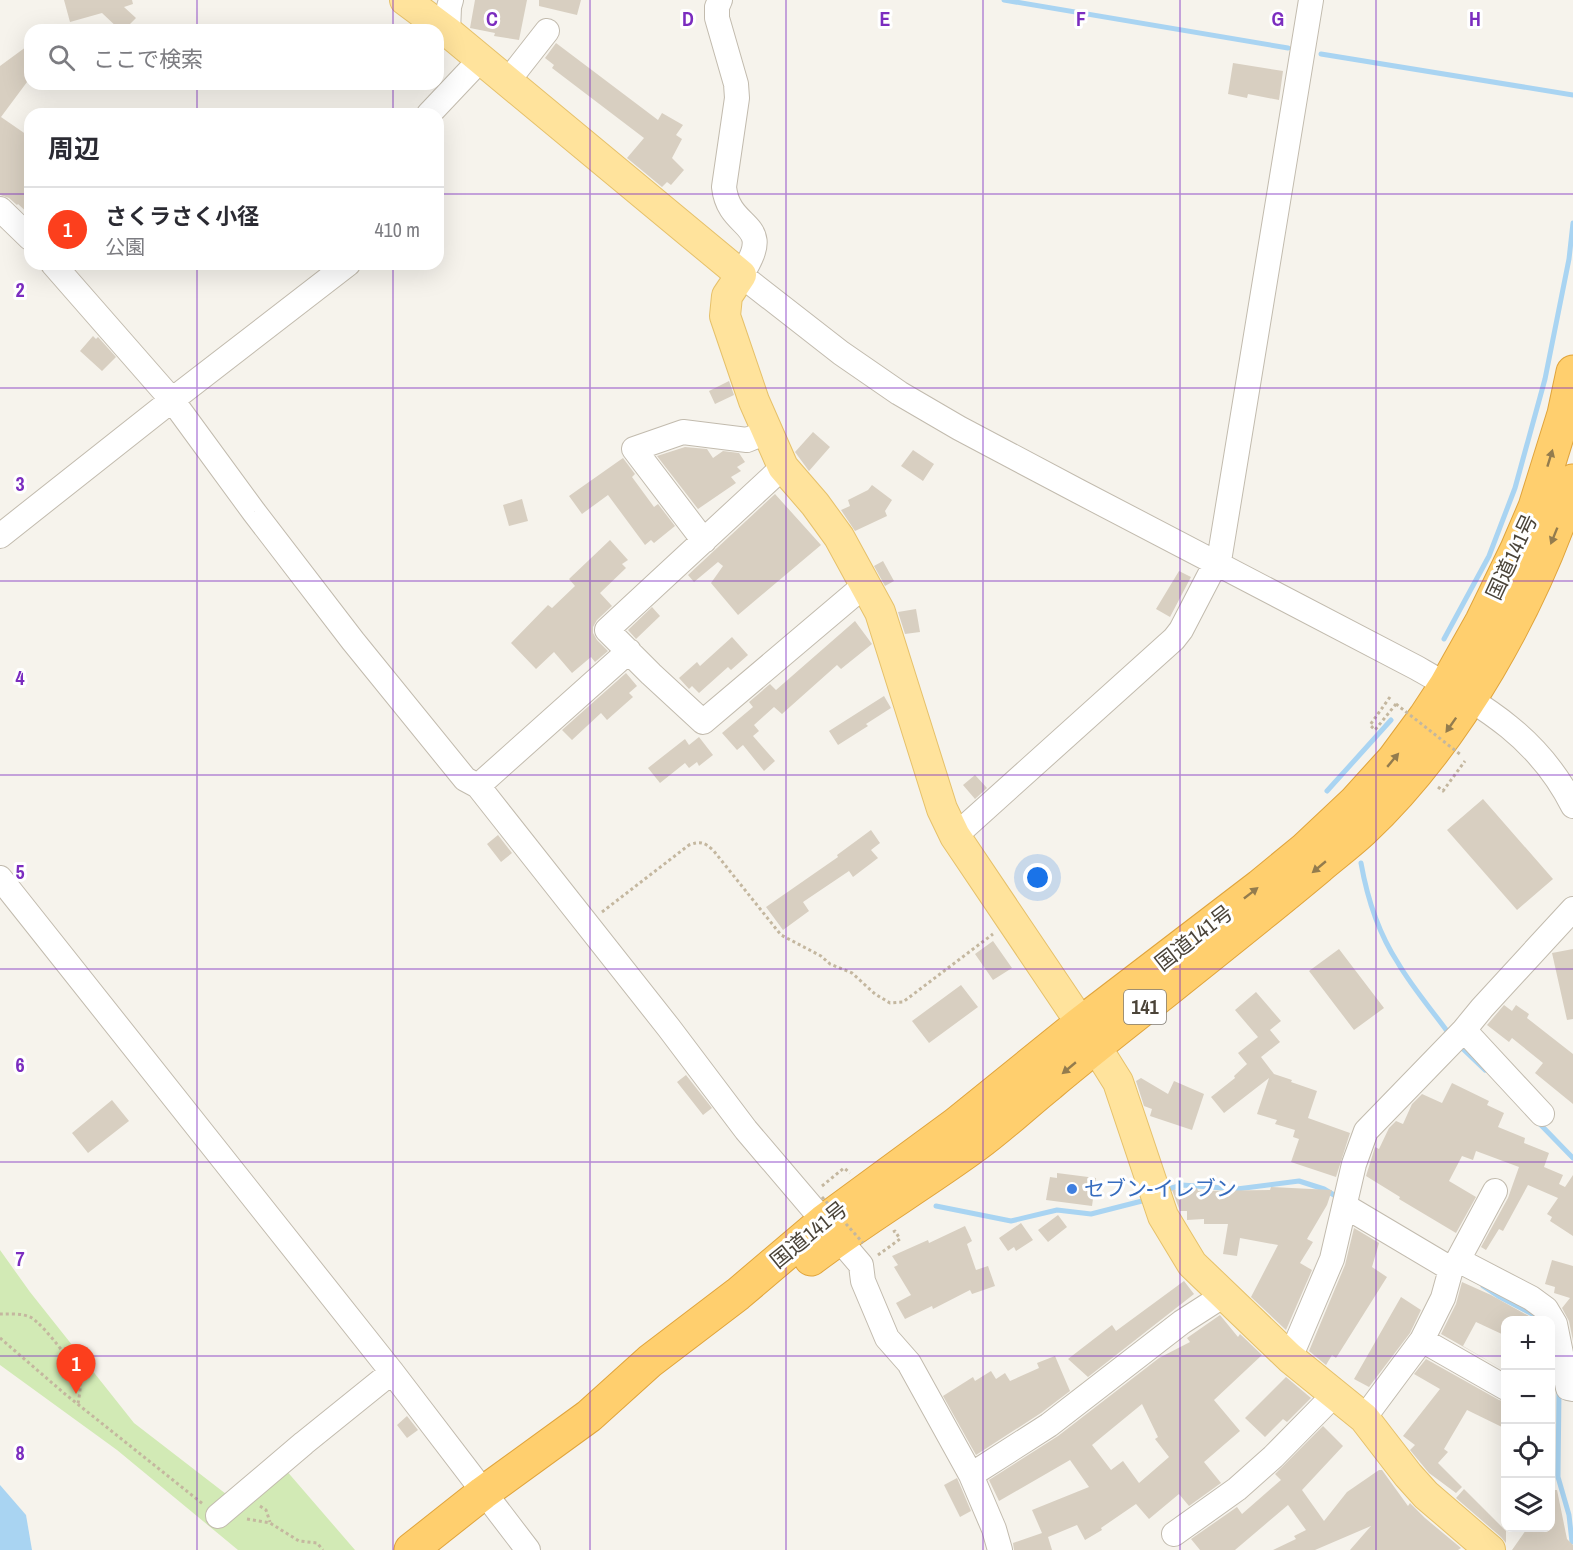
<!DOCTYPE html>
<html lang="ja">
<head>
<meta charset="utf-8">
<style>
  :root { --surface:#fff; --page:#f2f2f3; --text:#2b2b33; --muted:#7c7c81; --line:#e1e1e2; --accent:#fc3f1d }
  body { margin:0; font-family:"Archivo Narrow","Noto Sans JP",sans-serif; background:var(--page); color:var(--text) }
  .controls { position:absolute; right:18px; bottom:18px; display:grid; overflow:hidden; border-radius:12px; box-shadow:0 6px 24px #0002 }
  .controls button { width:54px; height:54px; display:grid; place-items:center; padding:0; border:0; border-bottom:2px solid var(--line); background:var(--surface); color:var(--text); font:30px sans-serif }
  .you { position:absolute; left:1038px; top:878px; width:21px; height:21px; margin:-15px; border:4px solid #fff; border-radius:50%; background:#1a73e8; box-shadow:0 0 0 9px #1a73e833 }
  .badge { display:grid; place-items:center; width:39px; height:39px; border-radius:50%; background:var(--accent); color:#fff; font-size:20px; font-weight:700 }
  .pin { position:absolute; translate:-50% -50px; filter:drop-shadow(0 2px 3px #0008) }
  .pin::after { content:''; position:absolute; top:32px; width:21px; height:18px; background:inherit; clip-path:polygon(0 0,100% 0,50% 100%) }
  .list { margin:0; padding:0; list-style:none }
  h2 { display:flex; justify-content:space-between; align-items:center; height:78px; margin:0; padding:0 24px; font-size:26px }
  h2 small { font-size:20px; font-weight:400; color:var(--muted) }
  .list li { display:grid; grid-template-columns:39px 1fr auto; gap:18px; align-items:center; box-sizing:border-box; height:84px; padding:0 24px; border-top:2px solid var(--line) }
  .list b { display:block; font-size:22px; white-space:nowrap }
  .list p { margin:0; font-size:20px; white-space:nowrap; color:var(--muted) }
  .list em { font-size:20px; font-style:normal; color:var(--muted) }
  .icon { flex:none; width:33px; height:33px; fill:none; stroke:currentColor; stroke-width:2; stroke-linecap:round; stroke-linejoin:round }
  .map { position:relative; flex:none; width:1573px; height:1550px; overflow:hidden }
  .search { position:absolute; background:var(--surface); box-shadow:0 6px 24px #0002; left:24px; top:24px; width:420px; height:66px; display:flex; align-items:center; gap:15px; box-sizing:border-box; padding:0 21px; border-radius:18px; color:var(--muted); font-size:22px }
  .panel { position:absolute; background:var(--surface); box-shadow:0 6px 24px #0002; left:24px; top:108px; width:420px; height:162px; border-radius:18px }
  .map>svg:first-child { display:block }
  .green { fill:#d2eab5 }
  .water { fill:#a9d4f2 }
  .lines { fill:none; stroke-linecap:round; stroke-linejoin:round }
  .stream { stroke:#a9d4f2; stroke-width:5 }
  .building { fill:#d8cfc1; fill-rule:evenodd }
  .minor-casing { stroke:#c2bbae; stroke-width:26 }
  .major-casing { stroke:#e6c16a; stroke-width:32 }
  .highway-casing { stroke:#e0a43c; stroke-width:35 }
  .path { stroke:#c4b79f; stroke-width:3; stroke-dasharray:3 3; stroke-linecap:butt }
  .minor { stroke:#fff; stroke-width:24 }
  .major { stroke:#ffe39c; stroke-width:30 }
  .highway { stroke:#ffcf6e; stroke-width:33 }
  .path-bridge { stroke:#c4b79f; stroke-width:3; stroke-dasharray:3 3; stroke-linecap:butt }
  .oneway { fill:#937c4e }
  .grid { fill:none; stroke:#7b2cbf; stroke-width:1.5; stroke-opacity:0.55 }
  .shop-dot { fill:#3f7fe0; stroke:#fff; stroke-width:2 }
  .labels { text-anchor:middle; stroke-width:6; stroke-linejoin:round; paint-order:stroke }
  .shield { fill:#fff; stroke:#817c74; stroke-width:1.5 }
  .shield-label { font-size:20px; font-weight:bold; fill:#4b4439 }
  .street-label { font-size:21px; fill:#4b4439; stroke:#fff }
  .shop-label { font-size:21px; fill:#366cbe; stroke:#fff; text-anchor:start }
  .grid-label { font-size:20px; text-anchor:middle; font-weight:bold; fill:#7b2cbf; stroke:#fff; stroke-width:6; stroke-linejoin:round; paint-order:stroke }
</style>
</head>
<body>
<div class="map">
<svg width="1573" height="1550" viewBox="0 0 1573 1550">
  <rect width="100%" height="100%" fill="#f6f3ec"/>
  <path class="green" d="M0,1250L30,1292L134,1423L239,1504L285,1469L355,1550H238L117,1450L0,1365Z"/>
  <path class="water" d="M0,1485L26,1515L32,1550H0Z"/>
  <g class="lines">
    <path class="stream" d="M1004,0L1288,48
      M1321,54L1573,95
      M1444,639L1489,556L1515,488L1545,379L1569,259L1573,223
      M1327,791L1391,720
      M1361,863C1367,897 1379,934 1398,963C1412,987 1431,1009 1447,1031
      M1462,1048L1485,1070
      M1537,1121L1573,1158
      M1165,1190L1182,1185L1237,1189L1299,1181L1324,1189L1339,1198
      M936,1206L1011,1221L1057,1210L1091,1214L1142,1201
      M1483,1286L1498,1296L1540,1318
      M1559,1390L1558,1477L1569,1515L1572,1542"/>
  </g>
  <path class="building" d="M64,0H132L133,4L124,7L136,18L124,30H120L102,13L70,22Z
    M475,0H527L519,40L494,36L495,33L470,28Z
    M539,0H581L577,15L539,6Z
    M556,43L658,120L662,113L683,125L676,135L682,139L672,158L684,170L671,185L667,182L662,187L627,158L644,138L552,68L554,65L545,58Z
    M30,44V78L1,117L30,137V215L18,204L17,205L9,198L0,195V66Z
    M1233,63L1283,71L1279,100L1248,94L1247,98L1228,94Z
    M93,336L96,339L98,337L116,357L102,371L80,351Z
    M729,381L734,395L715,404L709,391Z
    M813,432L830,447L809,471L795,452Z
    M685,447L707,449L713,458L723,451L739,453L745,462L737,467L741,471L731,477L736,483L698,509L657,456Z
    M913,450L934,464L923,481L901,466Z
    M623,458L635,474L632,477L654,507L658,504L675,526L654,543L651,540L645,545L608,495L582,514L569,496Z
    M872,485L892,500L885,511L887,516L855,531L841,510L850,506L848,500L868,490Z
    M775,494L821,545L738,615L711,583L723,566L718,562L694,582L688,575Z
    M522,499L528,521L509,526L503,505Z
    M610,540L628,560L622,564L626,568L600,593L612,606L597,620L593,627V633L597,640L608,651L595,662L591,657L572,673L554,652L536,669L511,643L548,605L552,608L575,586L569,579Z
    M883,561L894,581L885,586L874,566Z
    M1179,571L1191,577L1170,617L1156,609Z
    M652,607L660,616L636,639L628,630Z
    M916,609L920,632L905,634L898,612Z
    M855,621L872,644L841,669L837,665L782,714L774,707L754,725L759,731L753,736L775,761L764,771L743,745L737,750L722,733L753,707L749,702L770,684L776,690Z
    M732,637L748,655L731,670L728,667L699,693L692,686L689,689L679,678L697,662L700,666Z
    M626,673L637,686L629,693L633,697L607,720L601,713L572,740L562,730Z
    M884,696L891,708L866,724L868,726L838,745L829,731Z
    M699,737L713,755L699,766L697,762L689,768L685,763L660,783L648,768L685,739L689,745Z
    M975,775L987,788L975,799L963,785Z
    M1483,799L1553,879L1517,910L1447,830Z
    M871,830L880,843L871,850L878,858L853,877L849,871L803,902L809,911L783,930L766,907L838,857L837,855Z
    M498,835L512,853L501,862L487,844Z
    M993,941L1012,968L993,980L975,954Z
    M1339,949L1384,1008L1354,1030L1309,971Z
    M1573,949V1019L1567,1020L1552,953Z
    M961,985L978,1007L929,1043L912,1021Z
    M1256,992L1281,1021L1270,1030L1280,1042L1261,1057L1274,1074L1292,1080L1291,1082L1317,1091L1308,1118L1350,1133L1336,1177L1291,1162L1299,1139L1293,1137L1295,1130L1275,1124L1277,1120L1257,1114L1269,1078L1224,1113L1211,1097L1235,1078L1234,1076L1247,1064L1238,1053L1258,1037L1235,1010Z
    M1504,1005L1512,1011L1516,1005L1529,1014L1527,1018L1573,1054V1104L1535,1073L1543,1063L1512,1038L1509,1042L1487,1025Z
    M686,1075L712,1108L703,1115L677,1082Z
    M1141,1078L1168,1094L1174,1081L1204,1094L1192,1130L1150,1116L1152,1109L1144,1106L1136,1081Z
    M1452,1083L1489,1101L1487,1105L1504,1113L1498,1127L1525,1138L1524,1143L1549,1153L1544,1167L1563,1175L1559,1184L1565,1187L1573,1175V1236L1550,1221L1552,1217L1547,1214L1558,1198L1528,1185L1503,1231L1499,1229L1486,1250L1481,1247L1508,1198L1519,1167L1476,1151L1473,1160L1462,1156L1449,1181L1476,1197L1456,1233L1399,1199L1400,1197L1366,1176L1375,1147L1379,1149L1389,1128L1396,1121L1403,1124L1412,1104L1422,1094L1442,1103Z
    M112,1100L129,1121L88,1153L72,1133Z
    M1057,1173L1096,1178L1092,1206L1046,1200L1050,1177L1057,1178Z
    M1271,1187L1332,1190L1327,1205L1307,1239L1313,1242L1300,1263L1312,1270L1286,1330L1251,1297L1278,1245L1240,1238L1237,1256L1223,1254L1228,1224H1204V1219L1187,1220V1211H1180L1172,1190L1197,1188L1198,1191L1270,1190Z
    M1058,1215L1067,1227L1048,1242L1038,1230Z
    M1021,1223L1033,1240L1016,1251L1014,1247L1008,1251L999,1238Z
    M965,1226L972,1241L967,1244L976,1270L988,1266L995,1286L972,1294L970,1290L933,1309L932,1306L905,1319L896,1303L911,1295L894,1267L898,1265L892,1256L928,1240L929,1243Z
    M1354,1228L1379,1243L1372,1267L1387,1277L1336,1358L1332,1355L1326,1365L1309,1351L1345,1265Z
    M1552,1260L1573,1266V1341L1569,1321L1562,1308L1570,1298L1554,1293L1555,1287L1545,1284Z
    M1184,1281L1194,1294L1088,1377L1068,1359L1112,1325L1116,1331Z
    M1462,1282L1491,1295L1536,1320H1506V1336L1476,1322L1463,1346L1506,1371L1441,1334L1456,1304Z
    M1401,1297L1421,1310L1410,1333L1369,1387L1354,1379Z
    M1220,1315L1238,1337L1240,1334L1262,1355L1214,1400L1240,1431L1204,1462L1221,1483L1189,1506L1179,1494L1149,1519L1136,1504L1101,1528L1102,1530L1085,1540L1077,1525L1048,1537L1052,1550H1014L1013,1543L1042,1533L1032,1510L1089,1487L1070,1460L999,1501L989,1480L1058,1436L1159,1358L1190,1342L1187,1338ZM1142,1404L1158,1437L1155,1439L1169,1457L1139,1483L1123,1461L1111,1470L1092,1445Z
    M1055,1356L1070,1391L1041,1413L976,1455L943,1396L973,1377L975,1381L991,1371L996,1379L1005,1373L1010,1381L1039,1368L1037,1363Z
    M1426,1359L1499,1400L1506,1402V1429L1467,1410L1444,1449L1448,1452L1438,1463L1462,1487L1456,1493L1429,1473L1410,1450L1415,1445L1403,1436L1440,1389L1414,1374Z
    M1286,1377L1311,1398L1287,1422L1283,1419L1265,1437L1245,1418Z
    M407,1416L418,1430L407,1438L397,1425Z
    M1323,1426L1343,1446L1302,1490L1324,1521L1347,1492L1379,1470H1382L1408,1506L1410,1503L1425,1518L1461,1548L1458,1550H1350L1371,1526L1315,1550H1273L1296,1539L1294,1536L1306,1530L1288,1505L1235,1550H1200L1191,1539L1237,1507L1242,1514L1281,1480L1275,1474Z
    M957,1478L971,1511L960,1517L944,1485Z
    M1464,1489L1506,1531V1543L1501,1537L1456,1498Z
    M1551,1490H1557L1567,1539L1573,1545V1550H1512L1528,1527H1551Z"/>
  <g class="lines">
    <g class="minor-casing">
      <path id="minor" d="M720,0L717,7V18L736,84L737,98L724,187C729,233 778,220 741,275L841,353L899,393L959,428L1078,491L1417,668C1483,706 1538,736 1573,806
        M448,32L449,7L451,0
        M507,82L547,31
        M429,114L480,60
        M0,209L30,238
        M53,264L172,400L254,512L353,641L465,779L478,786L669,1028L746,1130L861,1265L863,1281L887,1338L909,1363L971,1475L994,1529L1000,1550
        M783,467L607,630L651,674L703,722L866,584
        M0,536L172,400L348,264
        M704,541L634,449L683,432L747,440L767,432
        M478,786L629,651
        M955,836L1174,639L1181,630L1220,555L1311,0
        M0,878L392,1372L528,1550
        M1464,1030L1542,1114
        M1345,1206L1451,1269L1443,1298L1422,1340L1364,1418
        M1458,1260L1531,1298L1546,1309L1555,1324L1568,1388L1573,1389
        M1451,1269L1458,1260L1495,1191
        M1422,1340L1506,1388
        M1290,1358L1332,1259L1354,1164L1366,1131L1464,1030L1482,1008L1573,909
        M971,1475L1049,1425L1182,1322L1224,1295
        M218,1516L304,1443L392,1372
        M1174,1534L1237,1489L1273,1457L1335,1394"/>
    </g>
    <g class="major-casing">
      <path id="major" d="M405,0L448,32L741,275L727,296L725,316L754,401L783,467L815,504L839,537L880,612L942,809L955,836L1081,1023L1118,1082L1163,1216L1192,1264L1290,1358L1364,1418L1408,1475L1426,1495L1490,1550"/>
    </g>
    <g class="highway-casing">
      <path id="highway" d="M811,1259C865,1218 923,1184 976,1145C1002,1126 1025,1104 1050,1084C1088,1052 1128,1021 1167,990C1218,949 1269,909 1319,867C1333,855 1348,844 1362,831C1457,742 1534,604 1573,481
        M411,1550L483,1493L589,1416L650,1361L738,1294L824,1221L956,1124L1081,1023L1260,886L1305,849L1355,802L1394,759L1425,717L1446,685L1482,621L1517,549L1535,507L1564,414L1573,372"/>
    </g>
    <path class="path" d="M1390,697L1370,725L1375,730L1396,704
      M1438,787L1443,791L1465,761
      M602,912L689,845C700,841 704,842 713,850L781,935L821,956L830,964L852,973L875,994L890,1003L903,1002L993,934
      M822,1186L844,1168L850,1173
      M878,1255L900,1239L895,1231L893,1232
      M0,1314C10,1314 23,1313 32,1318C43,1325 79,1369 80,1381C81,1388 79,1397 78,1404
      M0,1338L65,1394L203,1504
      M260,1506L266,1510L270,1522
      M247,1519L270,1523L299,1541L317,1543L323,1550"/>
    <use href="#minor" class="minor"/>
    <use href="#major" class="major"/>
    <use href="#highway" class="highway"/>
    <path class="path-bridge" d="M1396,704L1461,755
      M822,1197L863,1243"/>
  </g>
  <defs><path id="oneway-solid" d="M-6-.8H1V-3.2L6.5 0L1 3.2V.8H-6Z" transform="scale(1.5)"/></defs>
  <g class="oneway">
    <use href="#oneway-solid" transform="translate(1550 458) rotate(-73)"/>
    <use href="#oneway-solid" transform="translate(1554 536) rotate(112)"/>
    <use href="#oneway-solid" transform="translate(1451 725) rotate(125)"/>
    <use href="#oneway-solid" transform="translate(1393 760) rotate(-50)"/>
    <use href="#oneway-solid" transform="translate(1319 867) rotate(140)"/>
    <use href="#oneway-solid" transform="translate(1251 893) rotate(-38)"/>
    <use href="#oneway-solid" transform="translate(1069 1068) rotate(140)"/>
  </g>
  <path class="grid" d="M197,0V30M393,0V30M590,0V1550M786,0V1550M983,0V1550M1180,0V1550M1376,0V1550M197,84V114M393,84V114M0,194H30M438,194H1573M197,264V1550M393,264V1550M0,388H1573M0,581H1573M0,775H1573M0,969H1573M0,1162H1573M0,1356H1506M1550,1356H1573"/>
  <circle class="shop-dot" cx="1072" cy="1189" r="6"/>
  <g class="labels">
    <rect class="shield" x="1124" y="990" width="42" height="34" rx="4.5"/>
    <g class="shield-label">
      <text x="1145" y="1014">141</text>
    </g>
    <g class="street-label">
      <text transform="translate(1512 557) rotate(-65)" y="7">国道141号</text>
      <text transform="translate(1194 938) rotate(-38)" y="7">国道141号</text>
      <text transform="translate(809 1235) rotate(-39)" y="7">国道141号</text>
    </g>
    <g class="shop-label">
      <text x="1084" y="1196">セブン-イレブン</text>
    </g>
  </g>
  <g class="grid-label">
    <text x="492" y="26">C</text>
    <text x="688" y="26">D</text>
    <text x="885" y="26">E</text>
    <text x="1081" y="26">F</text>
    <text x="1278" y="26">G</text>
    <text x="1475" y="26">H</text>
    <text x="20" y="297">2</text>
    <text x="20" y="491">3</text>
    <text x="20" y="685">4</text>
    <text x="20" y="879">5</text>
    <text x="20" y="1072">6</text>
    <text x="20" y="1266">7</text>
    <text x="20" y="1460">8</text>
  </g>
</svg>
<div class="controls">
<button>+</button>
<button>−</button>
<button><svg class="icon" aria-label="locate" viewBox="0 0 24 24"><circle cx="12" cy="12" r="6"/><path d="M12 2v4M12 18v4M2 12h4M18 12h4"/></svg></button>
<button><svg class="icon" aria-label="layers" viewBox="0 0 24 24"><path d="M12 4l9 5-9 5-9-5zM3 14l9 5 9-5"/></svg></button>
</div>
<div class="you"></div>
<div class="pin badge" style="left:76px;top:1394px">1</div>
<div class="search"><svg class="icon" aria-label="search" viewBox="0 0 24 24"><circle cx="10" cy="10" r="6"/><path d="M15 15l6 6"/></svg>ここで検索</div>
<section class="panel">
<h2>周辺<small></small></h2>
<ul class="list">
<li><span class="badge">1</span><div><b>さくラさく小径</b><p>公園</p></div><em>410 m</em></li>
</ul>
</section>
</div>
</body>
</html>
